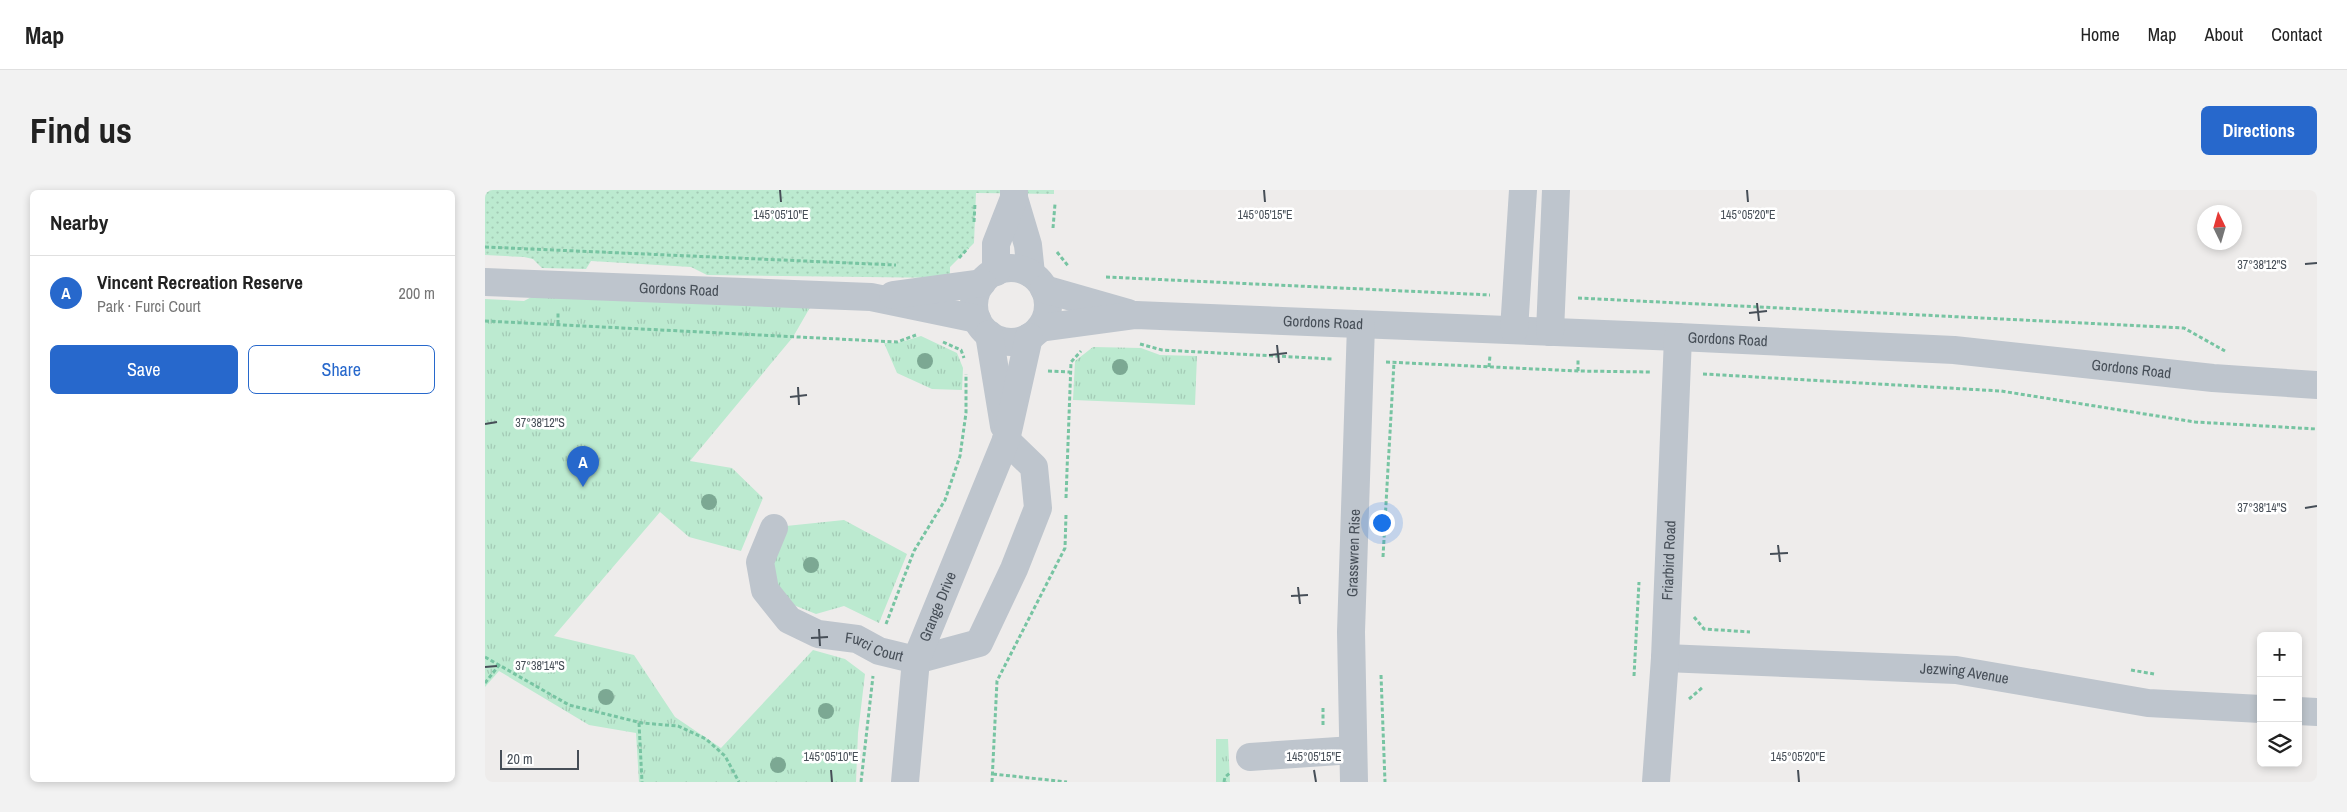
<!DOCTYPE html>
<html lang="en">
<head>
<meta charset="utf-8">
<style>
  :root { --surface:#fff; --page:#f2f2f2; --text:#222; --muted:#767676; --line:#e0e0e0; --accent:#2768cc }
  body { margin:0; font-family:"Archivo Narrow",sans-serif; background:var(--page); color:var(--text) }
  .controls { position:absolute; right:15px; bottom:15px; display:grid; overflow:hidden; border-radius:8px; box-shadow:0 2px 8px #0003 }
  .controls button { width:45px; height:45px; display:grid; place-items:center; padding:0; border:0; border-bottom:1px solid var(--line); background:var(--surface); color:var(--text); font:25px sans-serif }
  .compass { position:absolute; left:1712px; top:15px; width:45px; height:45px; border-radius:50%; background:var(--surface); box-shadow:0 2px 8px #0003; rotate:355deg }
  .scale { position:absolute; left:15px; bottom:12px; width:79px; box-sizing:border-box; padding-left:5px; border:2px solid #464e57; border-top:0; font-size:14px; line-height:18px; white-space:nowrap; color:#464e57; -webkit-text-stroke:4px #fff; paint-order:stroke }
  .you { position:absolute; left:896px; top:332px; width:18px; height:18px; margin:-12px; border:4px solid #fff; border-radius:50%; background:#1a73e8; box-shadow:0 0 0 8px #1a73e833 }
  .badge { display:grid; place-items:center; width:32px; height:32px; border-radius:50%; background:var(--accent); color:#fff; font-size:16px; font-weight:700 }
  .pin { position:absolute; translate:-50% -41px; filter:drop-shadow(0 1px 2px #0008) }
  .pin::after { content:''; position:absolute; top:26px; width:18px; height:15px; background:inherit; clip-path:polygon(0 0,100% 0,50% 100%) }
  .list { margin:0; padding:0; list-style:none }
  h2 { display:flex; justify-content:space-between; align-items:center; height:65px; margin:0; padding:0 20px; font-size:21px }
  h2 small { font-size:16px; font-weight:400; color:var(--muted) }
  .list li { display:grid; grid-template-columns:32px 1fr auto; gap:15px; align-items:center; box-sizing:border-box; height:75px; padding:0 20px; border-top:1px solid var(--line) }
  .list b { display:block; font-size:19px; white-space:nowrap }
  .list p { margin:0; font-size:16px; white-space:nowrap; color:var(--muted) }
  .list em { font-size:16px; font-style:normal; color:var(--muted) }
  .actions { display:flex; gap:10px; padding:15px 20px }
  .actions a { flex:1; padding:11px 0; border:1px solid var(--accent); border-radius:8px; text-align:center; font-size:18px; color:var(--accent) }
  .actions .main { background:var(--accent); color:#fff }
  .icon { flex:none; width:28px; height:28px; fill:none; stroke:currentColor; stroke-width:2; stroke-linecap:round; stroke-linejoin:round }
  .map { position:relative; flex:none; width:1832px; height:592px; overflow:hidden; border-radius:8px }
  header { display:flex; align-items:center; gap:30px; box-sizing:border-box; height:70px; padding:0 25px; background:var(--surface); border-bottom:1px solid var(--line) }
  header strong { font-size:24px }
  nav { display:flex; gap:28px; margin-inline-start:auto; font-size:18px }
  .intro { display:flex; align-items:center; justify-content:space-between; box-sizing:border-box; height:120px; padding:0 30px }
  h1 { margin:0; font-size:35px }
  .button { padding:12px 22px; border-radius:8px; background:var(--accent); color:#fff; font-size:18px; font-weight:700 }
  main { display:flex; gap:30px; padding:0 30px }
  aside { flex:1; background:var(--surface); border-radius:8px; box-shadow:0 2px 8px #0003 }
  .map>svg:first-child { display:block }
  .grass { fill:url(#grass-dots) }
  .park { fill:url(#park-tufts) }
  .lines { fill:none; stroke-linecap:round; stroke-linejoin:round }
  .path { stroke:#77c4a2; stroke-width:3; stroke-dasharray:4 2.5; stroke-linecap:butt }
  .minor { stroke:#bec5cd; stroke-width:28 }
  .tree { fill:#7ca893 }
  .ticks { fill:none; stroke:#464e57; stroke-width:2 }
  .labels { text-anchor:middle; stroke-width:5; stroke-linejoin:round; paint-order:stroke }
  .street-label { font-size:15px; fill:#464e57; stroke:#fff }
  .ticks-label { font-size:12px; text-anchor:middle; fill:#464e57; stroke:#fff; stroke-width:5; stroke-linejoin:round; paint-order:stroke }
</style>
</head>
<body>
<header>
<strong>Map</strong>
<nav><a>Home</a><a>Map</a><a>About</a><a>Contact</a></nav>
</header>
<div class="intro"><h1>Find us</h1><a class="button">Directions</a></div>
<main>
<aside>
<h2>Nearby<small></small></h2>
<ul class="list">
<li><span class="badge">A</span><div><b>Vincent Recreation Reserve</b><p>Park · Furci Court</p></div><em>200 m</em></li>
</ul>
<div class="actions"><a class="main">Save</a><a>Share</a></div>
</aside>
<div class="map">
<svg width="1832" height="592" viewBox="0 0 1832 592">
  <defs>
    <pattern id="grass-dots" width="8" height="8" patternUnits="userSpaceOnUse" patternTransform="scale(1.25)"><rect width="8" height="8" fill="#bcead0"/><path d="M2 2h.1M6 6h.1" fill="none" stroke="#a3cab5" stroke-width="1.8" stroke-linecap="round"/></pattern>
    <pattern id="park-tufts" width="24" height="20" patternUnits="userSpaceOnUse" patternTransform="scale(1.25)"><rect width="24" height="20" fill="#bcead0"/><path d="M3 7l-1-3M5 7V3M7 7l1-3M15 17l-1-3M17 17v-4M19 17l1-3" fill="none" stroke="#a3cab5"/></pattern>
  </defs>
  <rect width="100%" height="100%" fill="#eeeceb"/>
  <path class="grass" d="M0,0H569V4L491,3L489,53L465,77V88L222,85L206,77L106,71L101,79L57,78L48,69L39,67L0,65Z"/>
  <path class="park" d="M52,104L327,114L308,147L205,271L247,278L278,308L256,361L204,347L175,322L69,446L149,465L190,527L236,558L328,460L360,469L380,484L373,543L371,592H154L151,543L104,535L14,481L0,497V109L39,111Z
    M436,146L472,163L478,178L477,200L447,199L412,183L399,153H413Z
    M608,157L656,158L675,165L712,166L710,215L588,210L590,171Z
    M359,330L422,364L394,433L359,416L331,424L301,412L283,374L301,336Z
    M731,549H743L745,592H731Z"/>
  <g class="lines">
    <path class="path" d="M489,32L490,13
      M568,38L570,14
      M0,57L411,75
      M572,62L584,77
      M474,68L483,58
      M621,87L1005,105
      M1093,108L1699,138L1740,161
      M0,131L412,152L431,145
      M73,134V122
      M458,152L476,160L479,168
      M655,154L677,160L847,169
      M901,172L1093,181L1165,182
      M1004,177L1005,165
      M563,181L585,182
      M1093,181V169
      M1218,184L1516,201L1710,232L1832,239
      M581,308L586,172L596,161
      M898,367L909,172
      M1209,427L1219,439L1265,442
      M401,434L429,361L460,310L475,266L481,223V184
      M0,467L84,515L157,533L193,536L221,549L240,566L254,592
      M1646,480L1669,484
      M896,485L900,592
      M1149,486L1154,392
      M0,493L15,474
      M1204,509L1218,497
      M838,518V537
      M154,533L157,592
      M508,584L582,592
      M376,592L388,486
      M507,592L512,491L580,358L581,325
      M739,592L740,587L745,583"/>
    <g class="minor">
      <path d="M529,8L543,55L546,84"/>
      <circle cx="526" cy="115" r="37"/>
      <path d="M511,82V54L529,8V0"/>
      <path id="s1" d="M0,92L386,107L492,129"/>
      <path d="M559,99L643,123"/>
      <path d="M408,105L497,93"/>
      <path id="s2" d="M555,138L651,125L1193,147L1469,160L1728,188L1832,195"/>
      <path d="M1029,140L1038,0"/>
      <path d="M1065,142L1071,0"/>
      <path d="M504,144L519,236"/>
      <path id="s3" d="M289,338L275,372L280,400L304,430L333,444L372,449L394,461L431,470"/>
      <path id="s4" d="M1180,468L1471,480L1663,513L1776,519"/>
      <path d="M431,470L494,453L529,379L553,318L549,277L521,250"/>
      <path d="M1813,521L1832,522"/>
      <path d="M765,567L868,560"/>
      <path id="s5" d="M420,592L431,470L521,250L544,147"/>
      <path id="s6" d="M869,592L866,442L876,135"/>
      <path id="s7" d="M1171,592L1180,468L1193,147"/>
    </g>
  </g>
  <g class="tree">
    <circle cx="440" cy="171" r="8"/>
    <circle cx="635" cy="177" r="8"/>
    <circle cx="224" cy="312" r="8"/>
    <circle cx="326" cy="375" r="8"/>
    <circle cx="121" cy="507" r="8"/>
    <circle cx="341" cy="521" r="8"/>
    <circle cx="293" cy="575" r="8"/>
  </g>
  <path class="ticks" d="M295,0L296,12M779,0L780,12M1262,0L1263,12M1820,74L1832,73M1272,113L1274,131M1264,123L1282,121M792,155L794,173M784,165L802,163M313,197L314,215M305,207L322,205M0,234L12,232M1820,318L1832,316M1293,355L1295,372M1285,364L1303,363M813,397L815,414M806,406L823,405M334,439L335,456M326,448L343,447M0,477L12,476M346,580L347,592M829,580L831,592M1313,580L1314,592"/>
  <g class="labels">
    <g class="street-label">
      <text dy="5" stroke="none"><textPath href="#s1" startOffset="194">Gordons Road</textPath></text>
      <text dy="5" stroke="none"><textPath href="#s2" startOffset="284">Gordons Road</textPath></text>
      <text dy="5" stroke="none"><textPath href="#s2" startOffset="689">Gordons Road</textPath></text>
      <text dy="5" stroke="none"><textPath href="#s2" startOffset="1094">Gordons Road</textPath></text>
      <text dy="5" stroke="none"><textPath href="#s6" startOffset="229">Grasswren Rise</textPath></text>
      <text dy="5" stroke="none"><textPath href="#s7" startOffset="222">Friarbird Road</textPath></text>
      <text dy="5" stroke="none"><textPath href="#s5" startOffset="180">Grange Drive</textPath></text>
      <text dy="5" stroke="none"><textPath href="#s3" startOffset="194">Furci Court</textPath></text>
      <text dy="5" stroke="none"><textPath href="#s4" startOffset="300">Jezwing Avenue</textPath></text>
    </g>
  </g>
  <g class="ticks-label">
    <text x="296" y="29">145°05'10"E</text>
    <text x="780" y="29">145°05'15"E</text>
    <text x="1263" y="29">145°05'20"E</text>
    <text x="1777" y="79">37°38'12"S</text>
    <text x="55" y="237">37°38'12"S</text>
    <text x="1777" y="322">37°38'14"S</text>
    <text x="55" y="480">37°38'14"S</text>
    <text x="346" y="571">145°05'10"E</text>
    <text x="829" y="571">145°05'15"E</text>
    <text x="1313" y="571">145°05'20"E</text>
  </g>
</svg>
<div class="controls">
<button>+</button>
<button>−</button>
<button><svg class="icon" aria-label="layers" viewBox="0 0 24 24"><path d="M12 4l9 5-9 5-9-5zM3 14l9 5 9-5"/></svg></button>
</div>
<svg class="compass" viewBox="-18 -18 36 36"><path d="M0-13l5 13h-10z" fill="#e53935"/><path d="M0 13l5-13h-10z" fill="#767676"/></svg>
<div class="scale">20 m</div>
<div class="you"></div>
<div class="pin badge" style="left:98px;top:297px">A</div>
</div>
</main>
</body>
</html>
